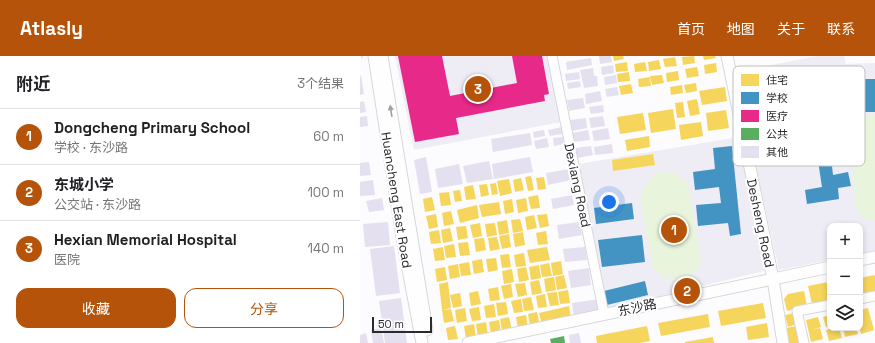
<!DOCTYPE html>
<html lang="zh">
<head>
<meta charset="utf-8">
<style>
  :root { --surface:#fff; --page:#f6f6f6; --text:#202124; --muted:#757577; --line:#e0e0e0; --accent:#b45309 }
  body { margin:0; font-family:"Space Grotesk","Noto Sans SC",sans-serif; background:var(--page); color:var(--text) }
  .controls { position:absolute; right:12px; bottom:12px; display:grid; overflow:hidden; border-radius:8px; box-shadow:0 2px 6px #0003 }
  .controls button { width:36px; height:36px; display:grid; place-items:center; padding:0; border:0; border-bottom:1px solid var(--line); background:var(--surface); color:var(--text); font:20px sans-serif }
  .scale { position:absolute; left:12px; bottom:10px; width:60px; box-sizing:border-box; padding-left:4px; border:2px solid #2b2a2e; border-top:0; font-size:11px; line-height:14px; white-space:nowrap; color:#2b2a2e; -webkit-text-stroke:3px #fff; paint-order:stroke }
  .you { position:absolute; left:249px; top:146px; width:14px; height:14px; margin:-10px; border:3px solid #fff; border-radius:50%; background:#1a73e8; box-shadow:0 0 0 6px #1a73e833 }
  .badge { display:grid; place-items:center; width:26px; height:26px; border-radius:50%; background:var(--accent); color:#fff; font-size:13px; font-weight:700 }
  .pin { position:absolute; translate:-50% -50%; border:2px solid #fff; box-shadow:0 1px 4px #0006 }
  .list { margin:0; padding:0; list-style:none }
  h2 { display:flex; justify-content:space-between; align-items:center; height:52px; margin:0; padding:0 16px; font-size:17px }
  h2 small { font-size:13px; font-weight:400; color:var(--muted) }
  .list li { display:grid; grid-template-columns:26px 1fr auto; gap:12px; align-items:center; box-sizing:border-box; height:56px; padding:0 16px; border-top:1px solid var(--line) }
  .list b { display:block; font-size:15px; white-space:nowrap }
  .list p { margin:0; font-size:13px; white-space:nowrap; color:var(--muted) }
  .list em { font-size:13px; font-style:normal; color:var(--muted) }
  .actions { display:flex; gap:8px; padding:12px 16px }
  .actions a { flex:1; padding:9px 0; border:1px solid var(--accent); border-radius:12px; text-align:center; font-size:14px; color:var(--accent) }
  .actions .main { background:var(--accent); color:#fff }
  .icon { flex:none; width:22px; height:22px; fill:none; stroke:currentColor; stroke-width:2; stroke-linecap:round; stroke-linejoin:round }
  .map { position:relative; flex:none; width:515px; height:287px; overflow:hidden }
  header { display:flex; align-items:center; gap:24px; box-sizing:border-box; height:56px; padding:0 20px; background:var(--accent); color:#fff }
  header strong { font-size:19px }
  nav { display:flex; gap:22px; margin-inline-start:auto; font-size:14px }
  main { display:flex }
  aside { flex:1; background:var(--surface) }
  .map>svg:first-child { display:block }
  .built { fill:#eeecf4 }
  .park { fill:#e9f4dc }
  .homes { fill:#f6d55c }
  .schools { fill:#4393c3 }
  .health { fill:#e7298a }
  .public { fill:#5aae61 }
  .building { fill:#e4e0ef }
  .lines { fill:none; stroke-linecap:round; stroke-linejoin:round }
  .minor-casing { stroke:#d7d7da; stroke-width:11 }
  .tertiary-casing { stroke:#d7d7da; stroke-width:13 }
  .path { stroke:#dcdcdd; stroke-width:1.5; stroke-dasharray:3 2; stroke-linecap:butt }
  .minor { stroke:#fffeff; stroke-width:9 }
  .tertiary { stroke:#fffeff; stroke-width:11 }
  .oneway { fill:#a09fa1 }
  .labels { text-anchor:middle; stroke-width:4; stroke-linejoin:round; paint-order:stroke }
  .street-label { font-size:13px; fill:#2b2a2e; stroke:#fff }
  .key { fill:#fff; stroke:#bfbfc0; stroke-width:1 }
  .key-label { font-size:11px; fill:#2b2a2e }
</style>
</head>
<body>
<header>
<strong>Atlasly</strong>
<nav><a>首页</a><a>地图</a><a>关于</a><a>联系</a></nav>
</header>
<main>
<aside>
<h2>附近<small>3个结果</small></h2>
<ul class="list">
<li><span class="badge">1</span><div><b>Dongcheng Primary School</b><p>学校 · 东沙路</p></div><em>60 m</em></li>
<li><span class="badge">2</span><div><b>东城小学</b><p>公交站 · 东沙路</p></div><em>100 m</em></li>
<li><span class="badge">3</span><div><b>Hexian Memorial Hospital</b><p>医院</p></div><em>140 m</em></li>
</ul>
<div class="actions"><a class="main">收藏</a><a>分享</a></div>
</aside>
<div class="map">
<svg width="515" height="287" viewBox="0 0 515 287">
  <rect width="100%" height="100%" fill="#fcfbfd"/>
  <path class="built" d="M35,0H189L201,66L54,94Z
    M458,0H484L486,8L515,7V195L500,198V170H470V204L419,214L375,16Z
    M379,81L404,215L246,253L219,108Z"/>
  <path class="park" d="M515,59V166C506,163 500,161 496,152L491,78C496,66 502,60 515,59Z
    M300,116L314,117L327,126L341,202L339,211L333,217L325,222L315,223L307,222L303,221L298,217L293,212L280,144C283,130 288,123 300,116Z"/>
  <path class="homes" d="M253,0H263L264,3L254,5Z
    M334,0L335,7L323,9L322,1Z
    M343,0H355L356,2L344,4Z
    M315,1L317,10L305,11L303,3Z
    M299,4L301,13L289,15L288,6Z
    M267,6L268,15L256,16L255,8Z
    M285,6L287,15L275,16L274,8Z
    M356,7L357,16L345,18L344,9Z
    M337,11L339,20L327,22L325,13Z
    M318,15L319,24L307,26L306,17Z
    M269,16L270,25L258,26L257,18Z
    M302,19L304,27L292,29L290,20Z
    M290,21L291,30L279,31L278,23Z
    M336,27L337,35L326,37L324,29Z
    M271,28L273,37L261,39L259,30Z
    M322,29L323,37L311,39L310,31Z
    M365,31L367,45L342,49L339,35Z
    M337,43L340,58L330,60L327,45Z
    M323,46L325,61L317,62L315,47Z
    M313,53L316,73L291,77L288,57Z
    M366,54L369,72L348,75L346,57Z
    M283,57L286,74L260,78L257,61Z
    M341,66L343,80L321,84L319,69Z
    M289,80L290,91L267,95L265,84Z
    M293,98L295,109L253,115L252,104Z
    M171,120L174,134L168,135L165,121Z
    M184,121L186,133L178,134L176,122Z
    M161,122L164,134L155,136L153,124Z
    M149,123L152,137L140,140L137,125Z
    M136,127L138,138L132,139L130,128Z
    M127,128L129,139L121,141L119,129Z
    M113,129L116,143L106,144L104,131Z
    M100,134L102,145L95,146L93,135Z
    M89,136L91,149L81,150L79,137Z
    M178,139L180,152L171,153L168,141Z
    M72,141L75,154L65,156L63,143Z
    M166,142L168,155L158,157L156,144Z
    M152,143L154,156L145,158L143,145Z
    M139,146L141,158L122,161L119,149Z
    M117,149L119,162L100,167L97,154Z
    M91,155L94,168L84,170L82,157Z
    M76,158L78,171L69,173L66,160Z
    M187,158L189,170L180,172L177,159Z
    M174,159L177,172L167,174L165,161Z
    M160,163L163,175L153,177L151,164Z
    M147,164L149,177L139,179L137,166Z
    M120,167L122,180L113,182L110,169Z
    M135,167L137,179L127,181L125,168Z
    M106,170L108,182L98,184L96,171Z
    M90,172L93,185L83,187L81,174Z
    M79,174L81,187L71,188L69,176Z
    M186,175L188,188L178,189L176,177Z
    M163,176L165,189L155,191L153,178Z
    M149,178L151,191L142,193L139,180Z
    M137,181L140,193L130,195L128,182Z
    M124,182L126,194L116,196L114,183Z
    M108,186L110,199L100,200L98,187Z
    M94,188L96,201L86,202L84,190Z
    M83,191L85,204L75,205L73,193Z
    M187,191L190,204L170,207L167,194Z
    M164,197L166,210L156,211L154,199Z
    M149,198L151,211L142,212L140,199Z
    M136,202L138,214L128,216L126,203Z
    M122,203L124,216L114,218L112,205Z
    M201,205L203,218L193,220L191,207Z
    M109,206L111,219L101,220L99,208Z
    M189,207L192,220L182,221L180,209Z
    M98,208L100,221L90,223L88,210Z
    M179,209L181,222L171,224L169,211Z
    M85,211L87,224L77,226L75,213Z
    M166,211L169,224L159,226L157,213Z
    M152,213L154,226L144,228L142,215Z
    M204,219L207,232L197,234L195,221Z
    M514,219L515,220V236L502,239L500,222Z
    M194,221L196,234L186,236L184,223Z
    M179,224L182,237L172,239L170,226Z
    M88,226L91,252L82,254L79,228Z
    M468,226L470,244L452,248L448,230Z
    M165,227L167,239L158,241L155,228Z
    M151,228L153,241L144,243L141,230Z
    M138,231L140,244L130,245L128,233Z
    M208,234L210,247L200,248L198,236Z
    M118,235L121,248L111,250L109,237Z
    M444,235L447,250L427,255L424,243L428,238Z
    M197,236L199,249L190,250L187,237Z
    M100,237L102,250L93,252L90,239Z
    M185,238L187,251L178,252L176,240Z
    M171,241L174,254L164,255L162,243Z
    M161,243L163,256L154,257L151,245Z
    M146,246L148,258L138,260L136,247Z
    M403,247L406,262L361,270L358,255Z
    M134,248L136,261L126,262L124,250Z
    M209,250L211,263L182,269L179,257Z
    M119,251L121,264L112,265L109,253Z
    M105,252L107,265L97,267L95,254Z
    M508,252L514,274L501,278L500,273V254Z
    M91,253L94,265L84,267L82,254Z
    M177,256L180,269L170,270L168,258Z
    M434,257L437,268L428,271L425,259Z
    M348,258L350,271L301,280L298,267Z
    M166,259L168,272L158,273L156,261Z
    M470,259V270L466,271L463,261Z
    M149,261L152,274L142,275L140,263Z
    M458,261L461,271L452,274L460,272L463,283L451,286L446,264Z
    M139,264L141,277L131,278L129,266Z
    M126,266L128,279L118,281L116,268Z
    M407,267L409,281L388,284L386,271Z
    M114,268L116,281L106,283L104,270Z
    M95,270L98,283L88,284L86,272Z
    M287,270L290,285L280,287H237L236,280Z
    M437,270L441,287H429L426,272Z
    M474,272H479L482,282L469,285L466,274Z
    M483,272H496L498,278L485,281Z
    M353,281L354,287H325V286Z"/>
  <path class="schools" d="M503,23H515V56H504Z
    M460,64L462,73L482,70L484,85L464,88L466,98L489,95L491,108L472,110L473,119L488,116L491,130L478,132L479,143L447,148L445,134L462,131L454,79L404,86L402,73Z
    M372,90L381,178L370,180L368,167L338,170L336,149L361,147L359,131L335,134L333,116L355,113L353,92Z
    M272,147L274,163L236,168L234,152Z
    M282,179L285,206L242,211L238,184Z
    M285,225L288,239L247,249L244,235Z"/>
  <path class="health" d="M38,0H82L90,40L157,27L152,0H182L189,38L184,39L185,45L96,62L99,78L55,86Z"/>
  <path class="public" d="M204,280L205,287H191L190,283Z"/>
  <path class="building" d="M239,0H251L252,6L240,8Z
    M231,2L232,9L207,14L206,6Z
    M253,9L254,17L242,19L241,11Z
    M233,12L234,20H237L238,30L224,32L220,14Z
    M219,16L220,23L206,25L205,18Z
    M1,19L4,38L0,39V20Z
    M256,19L257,27L245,29L244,21Z
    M220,25L221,31L208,33L207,27Z
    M257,31L259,39L247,41L245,33Z
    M240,35L242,45L226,48L225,38Z
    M223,42L225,52L209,55L207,44Z
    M4,45L6,56L0,57V46Z
    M243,49L244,56L231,58L229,51Z
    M7,60L8,70L0,71V61Z
    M243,60L245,70L231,72L229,62Z
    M226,62L227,72L212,75L210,64Z
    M202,71L203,78L190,80L188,74Z
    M248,72L250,83L234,85L232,75Z
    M184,74L185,80L174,82L173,76Z
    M228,74L230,84L213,86L212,77Z
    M170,77L172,89L133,96L131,83Z
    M203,81L204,88L194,90L193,82Z
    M187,82L189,91L176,93L174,85Z
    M252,88L253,97L235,99L234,91Z
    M231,90L233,99L217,102L215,92Z
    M66,101L72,136L60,138L54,104Z
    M170,101L173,116L134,123L132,108Z
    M129,105L133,123L107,127L103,110Z
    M9,106L11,119L0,120V107Z
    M99,108L103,128L78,132L75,113Z
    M209,113L211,124L188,129L186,117Z
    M13,124L15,139L0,140V126Z
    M212,139L214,149L193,153L191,143Z
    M22,142L24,154L9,156L6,145Z
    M28,166L30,189L5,191L3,168Z
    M219,166L222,179L199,183L197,169Z
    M34,190L40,237L16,240L10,193Z
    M225,191L227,204L205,206L203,193Z
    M229,212L231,229L211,232L208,215Z
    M41,242L47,287H25L19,245Z
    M239,243L241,255L214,260L212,247Z
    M21,272L24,287H13L11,274Z
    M6,277L8,287H0V279Z
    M219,277L221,287H210L209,279Z"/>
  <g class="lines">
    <g class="minor-casing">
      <path id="minor" d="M192,0L244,258
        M500,243L515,240
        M444,287L437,255L470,249"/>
    </g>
    <g class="tertiary-casing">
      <path id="tertiary" d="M14,0L43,187L62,287
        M22,0L67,274
        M367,0L413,223L423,287
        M500,204L515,201
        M108,287L470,211"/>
    </g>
    <path class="path" d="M2,0V2"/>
    <use href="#minor" class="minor"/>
    <use href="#tertiary" class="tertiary"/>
  </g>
  <defs><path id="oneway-solid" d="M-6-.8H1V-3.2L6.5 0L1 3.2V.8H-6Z"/></defs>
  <use class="oneway" href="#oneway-solid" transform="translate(31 55) rotate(-99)"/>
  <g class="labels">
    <g class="street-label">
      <text transform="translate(218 129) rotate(78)" y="5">Dexiang Road</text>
      <text transform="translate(37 144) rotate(81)" y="5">Huancheng East Road</text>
      <text transform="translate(401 167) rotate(78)" y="5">Desheng Road</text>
      <text transform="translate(277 251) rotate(-12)" y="5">东沙路</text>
    </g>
  </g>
  <rect x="373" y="10" width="132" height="100" rx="6" class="key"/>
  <rect x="381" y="18" width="18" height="12" fill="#f6d55c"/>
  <rect x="381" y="36" width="18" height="12" fill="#4393c3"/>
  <rect x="381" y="54" width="18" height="12" fill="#e7298a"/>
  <rect x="381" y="72" width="18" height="12" fill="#5aae61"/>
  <rect x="381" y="90" width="18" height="12" fill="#e4e0ef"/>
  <g class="key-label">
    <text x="406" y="28">住宅</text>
    <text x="406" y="46">学校</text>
    <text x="406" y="64">医疗</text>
    <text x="406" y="82">公共</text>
    <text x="406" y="100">其他</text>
  </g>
</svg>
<div class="controls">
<button>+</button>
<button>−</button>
<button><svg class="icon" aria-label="layers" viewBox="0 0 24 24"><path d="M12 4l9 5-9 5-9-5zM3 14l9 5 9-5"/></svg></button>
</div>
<div class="scale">50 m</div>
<div class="you"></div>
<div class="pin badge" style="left:314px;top:174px">1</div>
<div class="pin badge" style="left:327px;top:235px">2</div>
<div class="pin badge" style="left:118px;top:33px">3</div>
</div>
</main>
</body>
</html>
